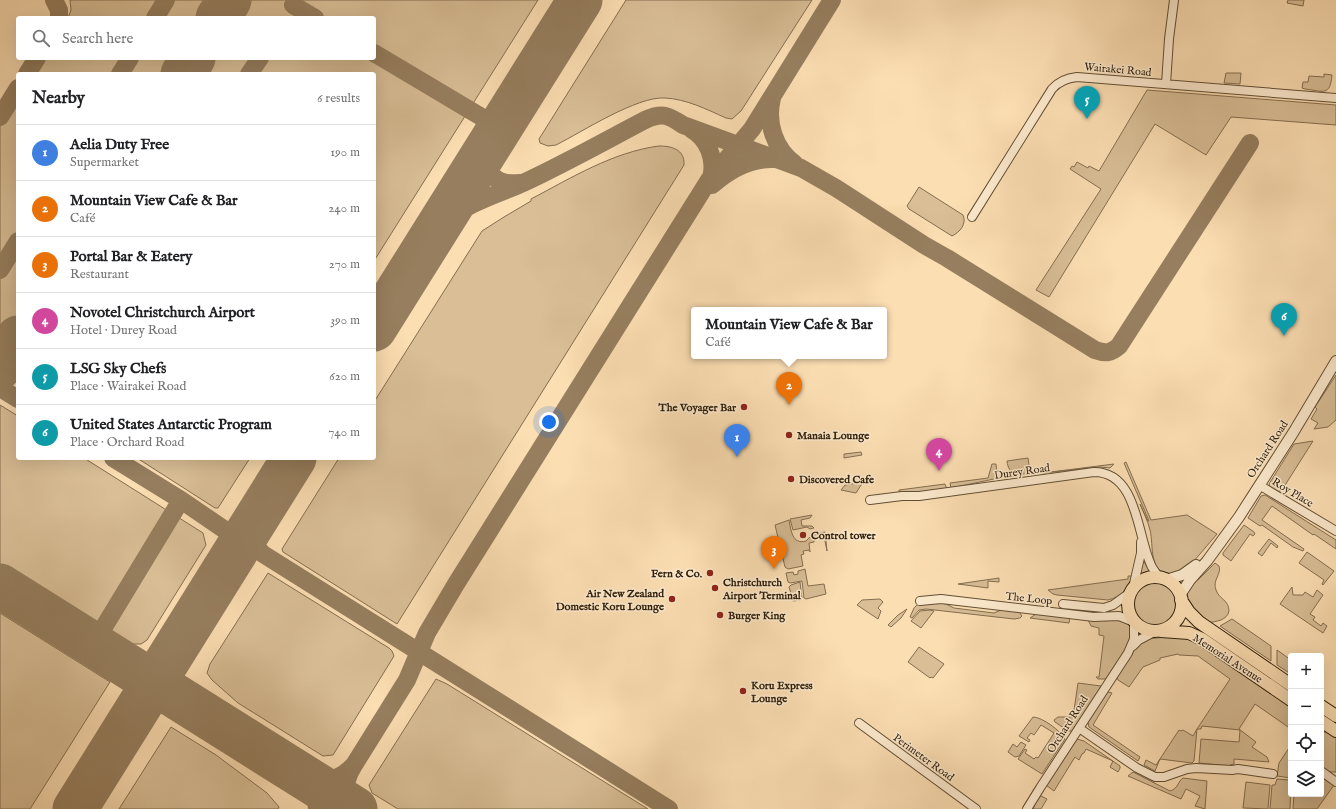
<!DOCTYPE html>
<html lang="en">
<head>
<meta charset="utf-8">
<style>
  :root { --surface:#fff; --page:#f2f2f2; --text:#202124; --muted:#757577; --line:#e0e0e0; --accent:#db2777 }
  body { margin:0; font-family:"IM FELL English",serif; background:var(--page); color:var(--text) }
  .controls { position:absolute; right:12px; bottom:12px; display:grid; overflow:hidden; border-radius:4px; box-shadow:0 4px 16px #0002 }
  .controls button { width:36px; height:36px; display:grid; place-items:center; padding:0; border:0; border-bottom:1px solid var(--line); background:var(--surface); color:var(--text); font:20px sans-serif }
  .you { position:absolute; left:549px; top:422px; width:14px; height:14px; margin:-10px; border:3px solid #fff; border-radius:50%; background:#1a73e8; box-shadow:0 0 0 6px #1a73e833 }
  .badge { display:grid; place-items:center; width:26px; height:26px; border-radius:50%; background:var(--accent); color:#fff; font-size:13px; font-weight:700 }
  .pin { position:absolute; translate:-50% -33px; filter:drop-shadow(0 1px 2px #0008) }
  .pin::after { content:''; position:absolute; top:21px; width:14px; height:12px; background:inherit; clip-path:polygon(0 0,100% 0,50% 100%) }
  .popup { position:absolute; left:691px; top:307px; width:196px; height:52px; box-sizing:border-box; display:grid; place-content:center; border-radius:4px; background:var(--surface); filter:drop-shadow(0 1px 3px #0005); font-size:13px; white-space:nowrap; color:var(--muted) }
  .popup b { font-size:15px; color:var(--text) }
  .popup::after { content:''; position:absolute; left:50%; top:100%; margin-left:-8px; border:8px solid transparent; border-top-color:var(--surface) }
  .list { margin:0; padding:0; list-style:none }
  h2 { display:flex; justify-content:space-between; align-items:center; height:52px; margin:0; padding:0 16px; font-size:17px }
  h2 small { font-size:13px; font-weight:400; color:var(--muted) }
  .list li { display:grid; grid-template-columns:26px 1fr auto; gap:12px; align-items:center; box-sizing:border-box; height:56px; padding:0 16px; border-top:1px solid var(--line) }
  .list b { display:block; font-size:15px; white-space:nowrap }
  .list p { margin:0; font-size:13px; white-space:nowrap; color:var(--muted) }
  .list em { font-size:13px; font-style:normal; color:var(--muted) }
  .icon { flex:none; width:22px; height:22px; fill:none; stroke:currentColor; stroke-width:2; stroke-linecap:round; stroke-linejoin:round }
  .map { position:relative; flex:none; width:1336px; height:809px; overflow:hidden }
  .search { position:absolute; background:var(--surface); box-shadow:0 4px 16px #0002; left:16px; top:16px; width:360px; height:44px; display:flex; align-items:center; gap:10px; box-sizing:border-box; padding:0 14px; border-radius:4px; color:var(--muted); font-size:15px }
  .panel { position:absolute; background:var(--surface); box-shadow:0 4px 16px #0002; left:16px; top:72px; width:360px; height:388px; border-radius:4px }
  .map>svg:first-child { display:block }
  .green { fill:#d9be96; stroke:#846e50 }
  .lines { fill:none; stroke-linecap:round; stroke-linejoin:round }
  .taxiway { stroke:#967e5e; stroke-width:18 }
  .runway { stroke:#967e5e; stroke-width:45 }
  .minor-casing { stroke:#624f34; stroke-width:10 }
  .tertiary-casing { stroke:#624f34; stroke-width:12 }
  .primary-casing { stroke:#2f1f0a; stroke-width:14 }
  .minor { stroke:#fdeace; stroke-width:8 }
  .tertiary { stroke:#fdeace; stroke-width:10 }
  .primary { stroke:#fcdeb3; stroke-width:12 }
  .poi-dot { fill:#8f2418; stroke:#fdeace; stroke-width:1.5 }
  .labels { text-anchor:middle; stroke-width:3; stroke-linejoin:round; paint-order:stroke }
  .street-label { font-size:11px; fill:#2f1f0a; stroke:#fdeace }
  .poi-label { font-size:11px; font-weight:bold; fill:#2f1f0a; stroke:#fdeace; text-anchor:start }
</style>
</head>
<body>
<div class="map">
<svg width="1336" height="809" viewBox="0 0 1336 809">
  <rect width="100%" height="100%" fill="#fcdeb3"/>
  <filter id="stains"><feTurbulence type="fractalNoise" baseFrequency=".005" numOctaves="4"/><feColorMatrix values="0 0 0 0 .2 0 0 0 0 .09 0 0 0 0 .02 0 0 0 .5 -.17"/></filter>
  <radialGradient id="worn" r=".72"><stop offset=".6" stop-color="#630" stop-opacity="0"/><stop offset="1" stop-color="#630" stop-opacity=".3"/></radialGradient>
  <path class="green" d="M70,0H538L374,261V74H32L42,58H374V18H68L71,10Z
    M626,0H812L741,111L732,119L726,118C706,109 686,99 665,98C637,96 582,132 556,145L548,146L540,143L539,139Z
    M1288,0H1304L1303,6L1287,3Z
    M1226,73H1241L1240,84L1224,83Z
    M1324,74L1332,75C1330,97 1323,91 1305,89L1302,88L1303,82H1308L1309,76L1324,77Z
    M1147,90L1336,105V125L1231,117L1206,155L1155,124L1049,297L1036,290L1101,189L1070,169L1072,166L1074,167L1077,162L1088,168L1089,166L1099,171Z
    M18,96V383L0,372V124Z
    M659,146C671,146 685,149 684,165L397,624L283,552L282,549L339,458H374V402L482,231L504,217L531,201V199C571,178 613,152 659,146Z
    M919,187L963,215C967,224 960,232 952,236L909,209L907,206Z
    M1336,375V420L1328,427L1314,429L1318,423L1311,419L1317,409L1315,407Z
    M0,405L18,416V458H84L203,533L206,545L147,640L141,644H127L0,564Z
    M1313,441L1282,490L1278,492L1270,487L1269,484L1294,444Z
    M861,452L862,455L844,458V454Z
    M137,458H250L218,508H215Z
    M1028,458L1030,473C1017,475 1009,476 1007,461Z
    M1126,462L1151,520L1187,515L1217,534L1188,568L1170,575C1148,571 1154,547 1150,530C1148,521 1143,512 1140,504L1148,521H1149L1124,463Z
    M992,464H996L997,475L994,479L951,488L950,483L988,478Z
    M1114,464L1110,468L1100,467L1043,473Z
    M863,482L856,493L841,490L845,485Z
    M945,484L947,489L920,492H899V490Z
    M1265,495L1336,540V549L1314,534L1313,535L1272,506L1262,520L1304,549L1303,551L1293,547L1262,525L1260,526L1248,518L1261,496Z
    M812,515L810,518L801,520L802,526H812L814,528L810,529L807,527L793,530L790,519Z
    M789,520C791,530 792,545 806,541L810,537H813L814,534L825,532L827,551L824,536L814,538V542L809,543L810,552L809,550L803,551L804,554L801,555L803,566L788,569L785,567L775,525Z
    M1244,525L1254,532L1255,534L1253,536L1250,534L1231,561L1223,555V553Z
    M1269,539L1278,546L1277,548L1271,543L1262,556L1258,553Z
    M1307,552L1334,571L1323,585L1322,584L1324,580L1299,563Z
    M1143,560L1150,572L1142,575L1140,574Z
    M1215,563L1219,566C1222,574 1212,580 1216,590C1219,599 1229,600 1229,611C1228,616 1225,618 1221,620C1217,621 1212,623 1208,622C1200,619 1184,601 1187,592C1188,588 1193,583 1196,579L1198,580Z
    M805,569L808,586L824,584L826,594L806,599L804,598L802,581L790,583L788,582L786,573L793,572L794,575L798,574V571Z
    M268,573L389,648L392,651L394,656L333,755L323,756L238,703L212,680L207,673L210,664Z
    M1128,576H1133C1128,589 1121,597 1108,600L1057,595L1053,594L1048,590L1128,579Z
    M999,578V582L988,581V588L958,584Z
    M800,582L802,598L801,600L793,601L789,587L791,585Z
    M1133 605a22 22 0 1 1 44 0a22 22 0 1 1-44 0Z
    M1292,587L1293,595H1303L1305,592L1313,597L1317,590L1323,595L1310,614L1315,617L1313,620L1321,626L1323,623L1327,626L1323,633L1280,604Z
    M880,599L883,602L878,608L881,611L878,619L857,605L862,600Z
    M936,602L946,604L954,608L994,613L1001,610L1019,612L1022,616L1020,618L1014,619L926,609L919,610L912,618L910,617L914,608L917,605Z
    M907,609L901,618L891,627L888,625L898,615Z
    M930,610L934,611L921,628L911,621L920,611Z
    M0,613L110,682L30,809H0Z
    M1036,614L1070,617L1069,623L1030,618Z
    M1119,619L1124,621L1131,627V640L1106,679H1098L1096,677H1099L1104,636L1099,635V628L1091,626L1088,620Z
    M1232,619L1271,646V661L1220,626Z
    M1166,637H1185L1198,642L1291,706V729L1255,704L1239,729L1256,742L1252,747L1267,757L1269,762L1234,759V764L1230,765V766L1199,763L1201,739L1239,742L1240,730L1202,726L1201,729H1197L1194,761L1192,763L1160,759L1155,771L1144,765L1146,760L1156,765L1179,730L1181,731L1183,730L1193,736L1197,729L1230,679L1198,656L1179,655L1178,654L1160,658V660L1143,667L1129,687L1118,680L1117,677L1136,647L1147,639Z
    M919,647L944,664L933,678L931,677L930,678L908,662Z
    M1277,650L1291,660V674L1277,665Z
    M436,679L447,684L648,809H398L372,793L369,785Z
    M1078,683L1101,686L1100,688L1072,731H1068L1055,722L1054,720L1058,717H1073Z
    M1108,692L1112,693L1093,725L1140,757L1138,761L1089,727L1088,722L1106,693Z
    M1033,717C1042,717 1061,731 1065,739L1042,774L1018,759L1025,749L1027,750L1025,753L1034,759L1036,757L1038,758L1054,733L1041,725L1034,735L1031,733L1027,738L1030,740L1029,742L1019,736Z
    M171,727L216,755L267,793L279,807L278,809H119Z
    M1323,732H1329L1336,737V772H1329L1321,766V733Z
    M1077,739L1084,741L1120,766V768L1118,772L1110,767L1113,761L1086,749L1084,753L1082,754L1079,760L1075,757L1054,791L1046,785Z
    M1021,742L1026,745L1019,756L1015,757L1008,752L1013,744L1017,747Z
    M1291,745V778L1277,776L1279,763Z
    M1133,772L1170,791C1178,789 1178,781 1183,778L1207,781L1205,809L1195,806L1200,796L1186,789L1181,799L1128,776Z
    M1321,775L1334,785L1317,809H1293L1294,794H1321Z
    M1277,779L1289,780L1291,782L1290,809H1270L1272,785H1275Z
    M1246,782L1270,785L1268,809L1243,808Z
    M1039,796H1041L1047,799L1041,809H1033Z"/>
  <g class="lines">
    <path class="taxiway" d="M54,0L59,10V18
      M293,5L315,18
      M155,18L166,0
      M374,53L500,128
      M27,74L37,58
      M120,74L130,58
      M249,74L260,58
      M772,98C766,122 774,149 795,164
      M0,117L18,88
      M691,129C708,139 716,159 711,178
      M520,183C508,184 498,183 490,173C473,154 487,135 498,117C503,109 509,100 514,91C520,84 527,82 534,74
      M712,185C729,170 751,158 774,159
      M437,228C461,205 494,196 523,183C564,164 605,141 645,120C662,112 668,115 683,125L801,168L836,188L924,245L947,258L1095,350C1106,354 1111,353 1119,346L1250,143
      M0,270L18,241
      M0,388L18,399
      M113,458L181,500L225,530C233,537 235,546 233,556
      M256,519C251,535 250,542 263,554L669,809
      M93,645L181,500
      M354,765C344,781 342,794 356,809
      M299,774C321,784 337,783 354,765L407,680L427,633L456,584L709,180L752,129L832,0
      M299,774C310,784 316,794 317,809
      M335,809L343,808L352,809"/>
    <path class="runway" d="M218,18L229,0
      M183,74L193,58
      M374,329L580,0
      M0,367L18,338
      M0,586L355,809
      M75,809L294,458"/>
    <g class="minor-casing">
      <path id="minor" d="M1166,84L1169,39L1174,0
        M972,217L1052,89C1059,81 1067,78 1077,77L1336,98
        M1259,485L1336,531
        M870,500L902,496H919L1094,472C1138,472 1137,536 1151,565C1153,570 1157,574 1160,578
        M1133,588L1141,553V542
        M920,601L941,599L1094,617L1119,616L1134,622
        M1063,604L1104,608L1113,605L1131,592
        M1133,646L1139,640L1156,631
        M859,723L976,809
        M1079,728L1137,768L1155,777H1164L1187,769L1196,768L1232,770L1238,769L1273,774
        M1321,771L1336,782
        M1027,809L1040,788L1128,653L1134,639V623"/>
    </g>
    <g class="tertiary-casing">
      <path id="tertiary" d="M1166,580L1182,575L1196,565
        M1180,595L1190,580L1207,561L1239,517L1293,433L1336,361"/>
    </g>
    <g class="primary-casing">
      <path id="primary" d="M1128 604a27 27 0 1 1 54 0a27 27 0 1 1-54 0Z
        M1181,600L1189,612L1199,622L1291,685
        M1161,631L1189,633L1202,639L1291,700
        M1321,706L1336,716
        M1321,721L1336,731"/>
    </g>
    <use href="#minor" class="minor"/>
    <use href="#tertiary" class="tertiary"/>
    <use href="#primary" class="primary"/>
  </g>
  <g class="poi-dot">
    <circle cx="744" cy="407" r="4"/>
    <circle cx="789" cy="435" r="4"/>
    <circle cx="791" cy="479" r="4"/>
    <circle cx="803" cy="535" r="4"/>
    <circle cx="710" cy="573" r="4"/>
    <circle cx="715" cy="588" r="4"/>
    <circle cx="672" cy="599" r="4"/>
    <circle cx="720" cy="615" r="4"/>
    <circle cx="743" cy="691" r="4"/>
  </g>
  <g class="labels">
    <g class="street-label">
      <text transform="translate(1118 69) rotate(5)" y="4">Wairakei Road</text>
      <text transform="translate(1267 449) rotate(-57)" y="4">Orchard Road</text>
      <text transform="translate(1022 471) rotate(-8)" y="4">Durey Road</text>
      <text transform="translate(1293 492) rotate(31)" y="4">Roy Place</text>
      <text transform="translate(1029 598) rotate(6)" y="4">The Loop</text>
      <text transform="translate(1228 658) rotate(33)" y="4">Memorial Avenue</text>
      <text transform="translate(1067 724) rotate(-57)" y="4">Orchard Road</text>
      <text transform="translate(924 757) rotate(36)" y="4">Perimeter Road</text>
    </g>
    <g class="poi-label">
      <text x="736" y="411" text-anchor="end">The Voyager Bar</text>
      <text x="797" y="439">Manaia Lounge</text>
      <text x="799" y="483">Discovered Cafe</text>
      <text x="811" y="539">Control tower</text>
      <text x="702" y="577" text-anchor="end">Fern &amp; Co.</text>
      <text x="723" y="586">Christchurch<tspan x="723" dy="13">Airport Terminal</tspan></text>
      <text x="664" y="597" text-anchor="end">Air New Zealand<tspan x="664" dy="13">Domestic Koru Lounge</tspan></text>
      <text x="728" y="619">Burger King</text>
      <text x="751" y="689">Koru Express<tspan x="751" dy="13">Lounge</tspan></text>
    </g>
  </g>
  <rect width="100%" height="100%" filter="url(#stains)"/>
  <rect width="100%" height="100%" fill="url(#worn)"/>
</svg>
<div class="controls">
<button>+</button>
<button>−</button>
<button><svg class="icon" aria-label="locate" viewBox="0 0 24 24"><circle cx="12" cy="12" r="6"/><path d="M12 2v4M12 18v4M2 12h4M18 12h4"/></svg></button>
<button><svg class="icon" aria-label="layers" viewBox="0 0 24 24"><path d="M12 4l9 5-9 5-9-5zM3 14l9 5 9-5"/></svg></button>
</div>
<div class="you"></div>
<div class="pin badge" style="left:737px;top:457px;background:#3f7fe0">1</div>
<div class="pin badge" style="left:789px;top:405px;background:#e8710a">2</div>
<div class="popup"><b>Mountain View Cafe &amp; Bar</b>Café</div>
<div class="pin badge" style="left:774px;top:569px;background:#e8710a">3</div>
<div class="pin badge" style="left:939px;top:471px;background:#d1479c">4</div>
<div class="pin badge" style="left:1087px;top:119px;background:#0f9aa8">5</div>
<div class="pin badge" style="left:1284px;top:336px;background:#0f9aa8">6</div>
<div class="search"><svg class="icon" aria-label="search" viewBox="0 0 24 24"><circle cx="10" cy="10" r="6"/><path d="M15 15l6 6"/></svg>Search here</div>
<section class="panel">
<h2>Nearby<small>6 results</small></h2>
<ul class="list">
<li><span class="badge" style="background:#3f7fe0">1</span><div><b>Aelia Duty Free</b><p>Supermarket</p></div><em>190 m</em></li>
<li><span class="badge" style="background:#e8710a">2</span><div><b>Mountain View Cafe &amp; Bar</b><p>Café</p></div><em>240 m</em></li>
<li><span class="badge" style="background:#e8710a">3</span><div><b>Portal Bar &amp; Eatery</b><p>Restaurant</p></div><em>270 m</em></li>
<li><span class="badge" style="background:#d1479c">4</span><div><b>Novotel Christchurch Airport</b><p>Hotel · Durey Road</p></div><em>390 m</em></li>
<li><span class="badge" style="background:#0f9aa8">5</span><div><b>LSG Sky Chefs</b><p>Place · Wairakei Road</p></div><em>620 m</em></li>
<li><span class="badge" style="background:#0f9aa8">6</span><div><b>United States Antarctic Program</b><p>Place · Orchard Road</p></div><em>740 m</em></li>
</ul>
</section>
</div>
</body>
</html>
